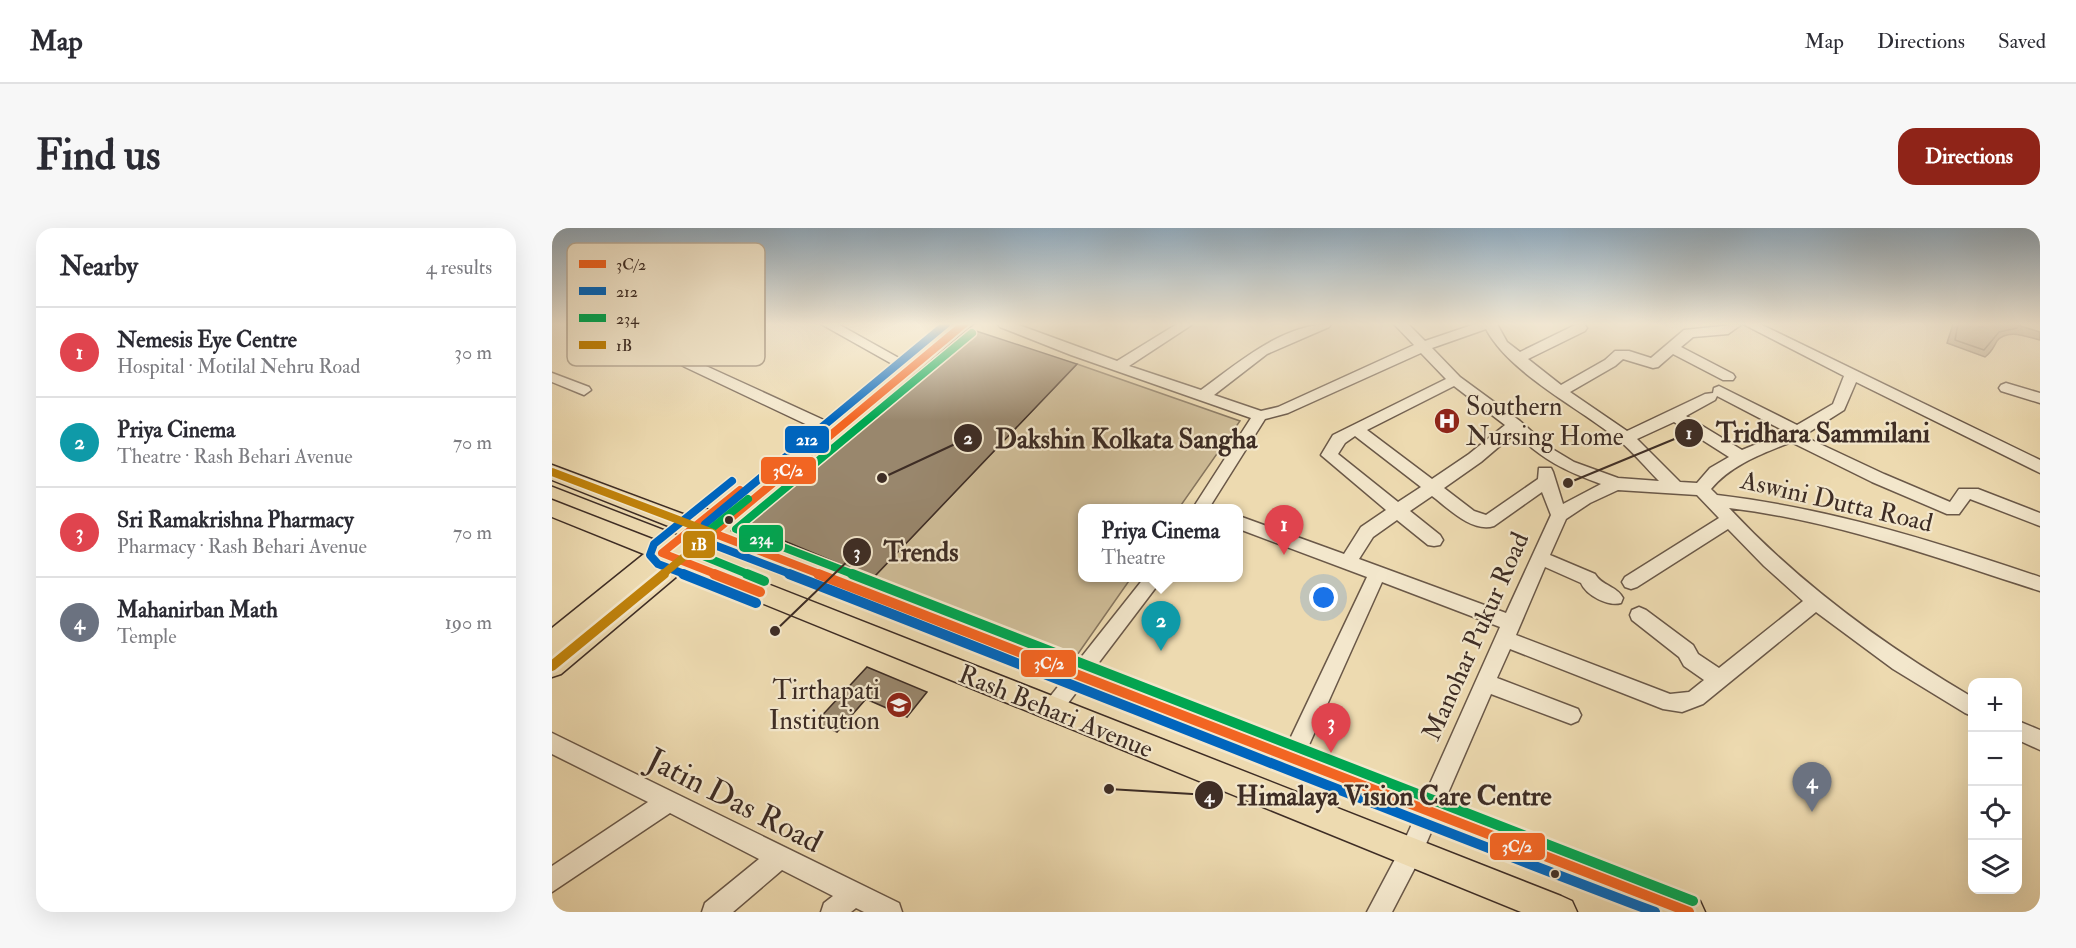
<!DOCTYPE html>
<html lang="en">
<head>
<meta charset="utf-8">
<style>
  :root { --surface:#fff; --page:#f7f7f7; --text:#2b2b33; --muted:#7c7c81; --line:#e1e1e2; --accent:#8f2418 }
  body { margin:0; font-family:"IM FELL Double Pica",serif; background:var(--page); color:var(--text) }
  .controls { position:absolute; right:18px; bottom:18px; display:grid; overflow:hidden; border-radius:12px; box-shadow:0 6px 24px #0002 }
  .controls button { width:54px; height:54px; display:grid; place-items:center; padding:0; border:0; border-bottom:2px solid var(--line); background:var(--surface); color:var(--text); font:30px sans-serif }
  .you { position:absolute; left:772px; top:370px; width:21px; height:21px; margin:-15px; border:4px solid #fff; border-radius:50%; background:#1a73e8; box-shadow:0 0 0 9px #1a73e833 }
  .badge { display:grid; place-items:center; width:39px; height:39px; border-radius:50%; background:var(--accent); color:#fff; font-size:20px; font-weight:700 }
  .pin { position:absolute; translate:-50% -50px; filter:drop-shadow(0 2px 3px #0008) }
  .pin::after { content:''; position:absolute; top:32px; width:21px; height:18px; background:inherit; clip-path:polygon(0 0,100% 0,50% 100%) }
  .popup { position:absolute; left:526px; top:276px; width:165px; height:78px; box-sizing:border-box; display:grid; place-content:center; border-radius:12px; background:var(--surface); filter:drop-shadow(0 2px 4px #0005); font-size:20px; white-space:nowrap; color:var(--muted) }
  .popup b { font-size:22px; color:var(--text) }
  .popup::after { content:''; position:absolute; left:50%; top:100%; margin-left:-12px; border:12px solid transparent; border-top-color:var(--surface) }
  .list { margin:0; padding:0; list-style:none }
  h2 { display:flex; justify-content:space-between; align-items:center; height:78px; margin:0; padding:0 24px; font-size:26px }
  h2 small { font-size:20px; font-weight:400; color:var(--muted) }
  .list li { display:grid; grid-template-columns:39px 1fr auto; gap:18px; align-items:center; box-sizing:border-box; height:90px; padding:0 24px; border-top:2px solid var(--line) }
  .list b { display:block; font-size:22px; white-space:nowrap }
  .list p { margin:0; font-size:20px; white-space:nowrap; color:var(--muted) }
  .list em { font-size:20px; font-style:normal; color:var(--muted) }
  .icon { flex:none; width:33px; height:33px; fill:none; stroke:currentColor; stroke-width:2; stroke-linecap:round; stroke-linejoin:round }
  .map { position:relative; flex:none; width:1488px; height:684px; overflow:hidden; border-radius:18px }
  header { display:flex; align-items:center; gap:36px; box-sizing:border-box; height:84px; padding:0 30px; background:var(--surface); border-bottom:2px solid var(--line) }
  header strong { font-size:28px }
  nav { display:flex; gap:33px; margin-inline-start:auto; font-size:21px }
  .intro { display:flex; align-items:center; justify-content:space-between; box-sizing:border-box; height:144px; padding:0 36px }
  h1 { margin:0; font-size:42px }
  .button { padding:15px 27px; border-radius:18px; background:var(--accent); color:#fff; font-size:21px; font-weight:700 }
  main { display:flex; gap:36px; padding:0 36px }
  aside { flex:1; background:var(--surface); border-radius:18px; box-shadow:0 6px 24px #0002 }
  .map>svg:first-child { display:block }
  .green { fill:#cfbd98; stroke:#86755e; stroke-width:1.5 }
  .water { fill:#b29f81; stroke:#84715c; stroke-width:1.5 }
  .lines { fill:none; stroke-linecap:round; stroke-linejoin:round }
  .shore { stroke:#786653; stroke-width:1.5 }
  .building { fill:#99876d; stroke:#3e2d25; stroke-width:1.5 }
  .minor-casing { stroke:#6a5848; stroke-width:3 }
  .major-casing { stroke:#3e2d25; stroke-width:3 }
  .minor { fill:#f3e7cc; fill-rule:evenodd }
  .major { fill:#eddab0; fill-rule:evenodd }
  .tram { stroke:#3e2d25; stroke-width:1.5 }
  .bus-1-far1-casing { stroke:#f3e7cc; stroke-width:11 }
  .bus-1-casing { stroke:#f3e7cc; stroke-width:15 }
  .bus-2-far1-casing { stroke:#f3e7cc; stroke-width:11 }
  .bus-2-casing { stroke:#f3e7cc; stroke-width:15 }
  .bus-3-far1-casing { stroke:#f3e7cc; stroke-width:11 }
  .bus-3-casing { stroke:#f3e7cc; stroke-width:15 }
  .bus-4-far1-casing { stroke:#f3e7cc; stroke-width:11 }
  .bus-4-casing { stroke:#f3e7cc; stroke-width:15 }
  .bus-1-far1 { stroke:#f26522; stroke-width:8 }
  .bus-1 { stroke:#f26522; stroke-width:10 }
  .bus-2-far1 { stroke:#0065bd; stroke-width:8 }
  .bus-2 { stroke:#0065bd; stroke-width:10 }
  .bus-3-far1 { stroke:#00a651; stroke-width:8 }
  .bus-3 { stroke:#00a651; stroke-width:10 }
  .bus-4-far1 { stroke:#c0820b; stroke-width:8 }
  .bus-4 { stroke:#c0820b; stroke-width:10 }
  .bus-dot { fill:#3e2d25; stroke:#f3e7cc; stroke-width:2 }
  .labels { text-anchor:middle; stroke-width:4.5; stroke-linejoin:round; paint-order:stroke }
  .poi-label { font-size:26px; fill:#3e2d25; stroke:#f3e7cc; text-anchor:start }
  .street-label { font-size:26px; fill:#3e2d25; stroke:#f3e7cc }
  .near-street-label { font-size:32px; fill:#3e2d25; stroke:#f3e7cc }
  .key { fill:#f3e7cc; stroke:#bdaf9a; stroke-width:1.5 }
  .key-label { font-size:16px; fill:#3e2d25 }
  .leader { fill:none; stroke:#3e2d25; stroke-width:2 }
  .callout-dot { fill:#3e2d25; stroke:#f3e7cc; stroke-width:2 }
  .mark-label { font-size:18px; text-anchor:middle; font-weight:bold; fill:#fff }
  .callout-label { font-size:27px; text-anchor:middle; font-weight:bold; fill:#3e2d25; stroke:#f3e7cc; stroke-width:4.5; stroke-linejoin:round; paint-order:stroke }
  .line-badge { stroke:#f3e7cc; stroke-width:2 }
  .badge-label { font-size:16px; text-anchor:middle; font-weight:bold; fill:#fff }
</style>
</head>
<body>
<header>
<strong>Map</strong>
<nav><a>Map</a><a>Directions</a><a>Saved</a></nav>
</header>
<div class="intro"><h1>Find us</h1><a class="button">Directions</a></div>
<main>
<aside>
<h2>Nearby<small>4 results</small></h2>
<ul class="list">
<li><span class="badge" style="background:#e0444e">1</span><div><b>Nemesis Eye Centre</b><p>Hospital · Motilal Nehru Road</p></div><em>30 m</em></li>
<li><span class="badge" style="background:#0f9aa8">2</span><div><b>Priya Cinema</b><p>Theatre · Rash Behari Avenue</p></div><em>70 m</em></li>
<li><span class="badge" style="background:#e0444e">3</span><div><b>Sri Ramakrishna Pharmacy</b><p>Pharmacy · Rash Behari Avenue</p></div><em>70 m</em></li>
<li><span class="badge" style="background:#6b7280">4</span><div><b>Mahanirban Math</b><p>Temple</p></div><em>190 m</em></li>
</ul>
</aside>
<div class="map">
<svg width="1488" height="684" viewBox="0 0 1488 684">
  <rect width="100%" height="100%" fill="#eddab0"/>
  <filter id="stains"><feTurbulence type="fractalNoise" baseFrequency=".00333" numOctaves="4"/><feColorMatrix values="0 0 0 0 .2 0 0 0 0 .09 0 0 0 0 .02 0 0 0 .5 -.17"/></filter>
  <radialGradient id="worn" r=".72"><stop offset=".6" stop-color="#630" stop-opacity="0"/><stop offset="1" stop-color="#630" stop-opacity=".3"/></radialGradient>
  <path class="green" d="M525,136L688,193L627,280H531V350H579L523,430L321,350Z"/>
  <path class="water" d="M1401,96H1462L1488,104V112C1475,109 1455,100 1445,113C1441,120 1440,124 1433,129L1395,115Z"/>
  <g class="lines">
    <path class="shore" d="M1406,96L1403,112L1432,122L1447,104L1465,100L1467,96"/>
  </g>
  <path class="building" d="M418,101L525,136L321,350L194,297L255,240Z
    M315,439L375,464L355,489L314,471L285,504L264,494Z"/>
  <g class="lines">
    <g class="minor-casing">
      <path id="minor" d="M58,96H75L143,133L274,193L277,197L269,202L264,201L133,139Z
        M269,96H286L354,134L352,137H342Z
        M446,96H464L565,133L625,96H641L577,138L649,162C686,135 730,96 779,96L777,99L715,126L662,167L709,183L726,179L862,117L842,96H856L873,113L923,96H945L955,114L968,124L1023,97H1033L1035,100L1033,103L976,131L1009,157L1053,132L1063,123H1077L1099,130L1132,102L1190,96L1176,106L1141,109L1129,119L1181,146L1183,149L1181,152H1171L1121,126L1106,139L1101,140L1071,131L1063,138L1018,164L1075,203L1153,166L1161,165L1162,160L1167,158L1245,197L1281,176L1292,148L1191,96H1208L1488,232V245L1304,154L1292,182L1251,208L1332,246L1398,274L1407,261H1426L1488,285V298L1418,271L1407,286H1395L1320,254L1239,214C1210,226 1180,236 1159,261L1165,267C1276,280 1382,313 1488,349V363C1385,330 1285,293 1177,280C1248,356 1331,417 1420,469V488L1413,485L1341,441L1264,384L1151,476L1130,484L1111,481L958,421L945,450L1026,481L1029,487L1026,493L1019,496L939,466L867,632L840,684H815L851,616L948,399L830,354L748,537L740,540L732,537L729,530L815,349L687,301V288L792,326L809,299L834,282L769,227L781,207L894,151L869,125L736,185L713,191L657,280H641L699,190L519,127L448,99ZM934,101C958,146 1028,180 1068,213C1082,225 1094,240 1107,253L1066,250L1022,234L997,219L968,193L908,149L880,120ZM902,158L953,197L917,226L880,251L815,202ZM1165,168L1234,204L1190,222L1134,188L1163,172ZM1122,194L1177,229L1158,240L1145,255L1128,254L1085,211ZM963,205C991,232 1013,243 1049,256L1011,276L1001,244L999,240H987L986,251L934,287L922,283L892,260L929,234ZM803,208L869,259L846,274L786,226L793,215ZM1066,262L1145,267L1167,290L1073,349L1070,354L1073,359L1079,361L1085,359L1176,301L1212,338L1251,373L1167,440L1146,426L1141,417L1094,382L1087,379L1080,382L1078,387L1080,392L1127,429L1132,438L1152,452L1137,464L1118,466L964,407L993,339L1029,355C1034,367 1056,379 1069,375L1071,370C1065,358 1050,358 1043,346L998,327L1014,291L1038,275ZM990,264L999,287L954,385L807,331L821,309L845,292L876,317L882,318L888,317L891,312L888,307L858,283L880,268C896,280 920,305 942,298Z
        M0,145L37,159L39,162L32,167L0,154Z
        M1454,155L1488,165V175L1449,163L1447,160L1449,157Z
        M592,350H611L507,487L500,490L493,487L490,481L493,475Z
        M1466,493L1488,502V522L1466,512Z
        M0,505L347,675L350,684H312L304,680L299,684H269L272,675L281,668L230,642L181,684H150L153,675L207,631L118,585L0,664V638L96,574L0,526Z"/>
    </g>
    <g class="major-casing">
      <path id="major" d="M401,96H421L178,303L1137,668L1148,673L1153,684H1096L162,316L147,329L1009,668L1020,673L1025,684H969L131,343L9,446L0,449V400L92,326L0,289V272L108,314L124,301L0,252V237L139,289L154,281L162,283L165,288Z"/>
    </g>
    <use href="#minor" class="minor"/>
    <use href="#major" class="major"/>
    <path class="tram" d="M0,258L1099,684"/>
    <g class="bus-1-far1-casing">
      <path id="bus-1-far1" d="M166,347L110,325L188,262
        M270,347L161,305L412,96"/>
    </g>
    <g class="bus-1-casing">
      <path id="bus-1" d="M162,346L208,364
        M266,346L1137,684"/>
    </g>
    <g class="bus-2-far1-casing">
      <path id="bus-2-far1" d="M135,347L106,336L98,327L102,316L180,253
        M241,347L152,313L149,304L153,296L394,96"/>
    </g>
    <g class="bus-2-casing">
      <path id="bus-2" d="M131,346L204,375
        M237,346C526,458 813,574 1103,684"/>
    </g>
    <g class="bus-3-far1-casing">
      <path id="bus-3-far1" d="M196,271L134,321L198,347
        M303,347L184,301L420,105"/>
    </g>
    <g class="bus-3-casing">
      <path id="bus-3" d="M195,346L212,353
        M300,346L1141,673"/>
    </g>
    <g class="bus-4-far1-casing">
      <path id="bus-4-far1" d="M0,244L161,305L110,347"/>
    </g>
    <g class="bus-4-casing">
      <path id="bus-4" d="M0,438L112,346"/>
    </g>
    <use href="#bus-1-far1" class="bus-1-far1"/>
    <use href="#bus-1" class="bus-1"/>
    <use href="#bus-2-far1" class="bus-2-far1"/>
    <use href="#bus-2" class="bus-2"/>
    <use href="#bus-3-far1" class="bus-3-far1"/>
    <use href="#bus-3" class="bus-3"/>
    <use href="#bus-4-far1" class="bus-4-far1"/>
    <use href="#bus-4" class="bus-4"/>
  </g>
  <linearGradient id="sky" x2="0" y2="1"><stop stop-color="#92acbf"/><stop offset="0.5" stop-color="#f7eedb"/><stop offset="1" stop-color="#f7eedb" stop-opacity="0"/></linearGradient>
  <rect width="1488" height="192" fill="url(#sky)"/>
  <defs>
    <g id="hospital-disc" transform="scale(1.35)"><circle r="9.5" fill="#8f2418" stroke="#f3e7cc"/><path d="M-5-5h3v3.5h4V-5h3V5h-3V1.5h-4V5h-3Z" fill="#fff"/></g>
    <g id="school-disc" transform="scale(1.35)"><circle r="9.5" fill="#8f2418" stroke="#f3e7cc"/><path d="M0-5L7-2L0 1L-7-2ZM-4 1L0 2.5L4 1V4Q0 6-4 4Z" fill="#fff"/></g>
  </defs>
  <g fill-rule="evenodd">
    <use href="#hospital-disc" x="895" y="193"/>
    <use href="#school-disc" x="347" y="477"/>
  </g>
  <g class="bus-dot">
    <circle cx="177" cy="292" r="5"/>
    <circle cx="1003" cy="646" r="5"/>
  </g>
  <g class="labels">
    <g class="poi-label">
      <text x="914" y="187">Southern<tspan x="914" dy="30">Nursing Home</tspan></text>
      <text x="328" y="471" text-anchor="end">Tirthapati<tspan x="328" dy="30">Institution</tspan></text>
    </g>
    <g class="street-label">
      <text transform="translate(1285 273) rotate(13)" y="9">Aswini Dutta Road</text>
      <text transform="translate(923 408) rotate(-66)" y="9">Manohar Pukur Road</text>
      <text transform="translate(504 483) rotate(22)" y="9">Rash Behari Avenue</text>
    </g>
    <g class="near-street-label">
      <text transform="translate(183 572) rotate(27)" y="11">Jatin Das Road</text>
    </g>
  </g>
  <rect x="15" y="15" width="198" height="123" rx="9" class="key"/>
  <rect x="27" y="32" width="27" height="8" fill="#f26522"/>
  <rect x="27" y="59" width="27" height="8" fill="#0065bd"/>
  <rect x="27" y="86" width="27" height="8" fill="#00a651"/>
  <rect x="27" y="113" width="27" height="8" fill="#c0820b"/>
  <g class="key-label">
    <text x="64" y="42">3C/2</text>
    <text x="64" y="69">212</text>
    <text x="64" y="96">234</text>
    <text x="64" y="123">1B</text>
  </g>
  <path class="leader" d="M1016 255L1137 205M330 250L416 210M223 403L305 324M557 561L657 567"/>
  <g class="callout-dot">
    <circle cx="1016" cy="255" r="6"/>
    <circle cx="330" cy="250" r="6"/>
    <circle cx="223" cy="403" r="6"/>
    <circle cx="557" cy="561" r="6"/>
    <circle cx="1137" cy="205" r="15"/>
    <circle cx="416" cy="210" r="15"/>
    <circle cx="305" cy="324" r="15"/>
    <circle cx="657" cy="567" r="15"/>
  </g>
  <g class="mark-label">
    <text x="1137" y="211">1</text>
    <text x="416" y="216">2</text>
    <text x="305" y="330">3</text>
    <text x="657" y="574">4</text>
  </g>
  <g class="callout-label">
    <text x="1271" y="214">Tridhara Sammilani</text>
    <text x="574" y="220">Dakshin Kolkata Sangha</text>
    <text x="369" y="333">Trends</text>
    <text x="842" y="577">Himalaya Vision Care Centre</text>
  </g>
  <g class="line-badge">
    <rect x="232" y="197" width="46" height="29" rx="6" fill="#0065bd"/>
    <rect x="208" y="228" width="57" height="29" rx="6" fill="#f26522"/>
    <rect x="186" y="296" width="46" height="29" rx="6" fill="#00a651"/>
    <rect x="130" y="302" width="34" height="29" rx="6" fill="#c0820b"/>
    <rect x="468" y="421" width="57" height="29" rx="6" fill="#f26522"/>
    <rect x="937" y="604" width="57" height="29" rx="6" fill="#f26522"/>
  </g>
  <g class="badge-label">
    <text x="255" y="217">212</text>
    <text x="236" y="248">3C/2</text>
    <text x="209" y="316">234</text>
    <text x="147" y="322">1B</text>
    <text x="497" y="441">3C/2</text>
    <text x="965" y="624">3C/2</text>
  </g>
  <rect width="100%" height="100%" filter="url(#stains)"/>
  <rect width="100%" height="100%" fill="url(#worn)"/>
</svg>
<div class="controls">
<button>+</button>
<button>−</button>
<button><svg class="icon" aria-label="locate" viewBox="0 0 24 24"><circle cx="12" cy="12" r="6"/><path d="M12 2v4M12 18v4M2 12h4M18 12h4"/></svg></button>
<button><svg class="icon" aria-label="layers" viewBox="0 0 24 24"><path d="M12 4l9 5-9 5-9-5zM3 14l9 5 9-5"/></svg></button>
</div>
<div class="you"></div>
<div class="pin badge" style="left:732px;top:327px;background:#e0444e">1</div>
<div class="pin badge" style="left:609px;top:423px;background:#0f9aa8">2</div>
<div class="popup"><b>Priya Cinema</b>Theatre</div>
<div class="pin badge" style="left:779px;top:525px;background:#e0444e">3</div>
<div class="pin badge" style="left:1260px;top:584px;background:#6b7280">4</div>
</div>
</main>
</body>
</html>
